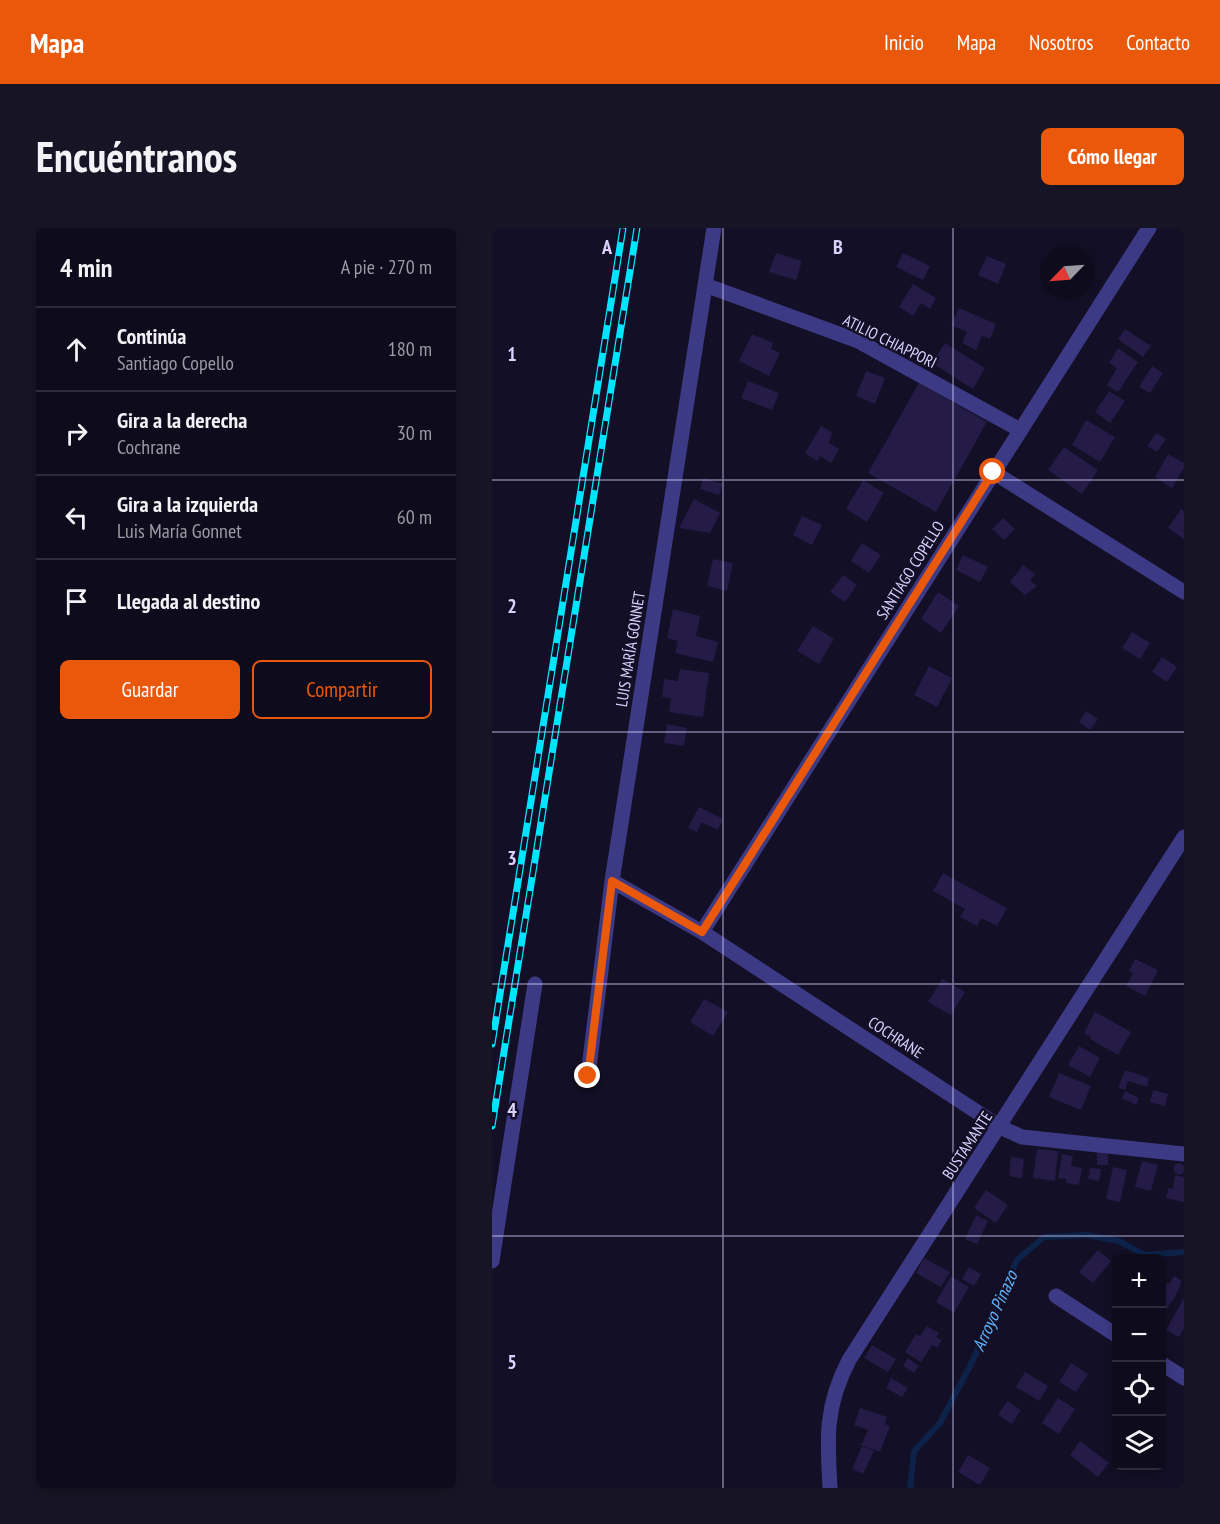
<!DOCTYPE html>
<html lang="es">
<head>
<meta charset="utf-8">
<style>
  :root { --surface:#0e0b1c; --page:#171425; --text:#f1f3f6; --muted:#9b9ba3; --line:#2e2b3b; --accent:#ea580c }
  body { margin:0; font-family:"PT Sans Narrow",sans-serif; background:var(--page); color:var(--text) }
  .controls { position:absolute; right:18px; bottom:18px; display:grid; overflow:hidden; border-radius:9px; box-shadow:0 3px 9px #0003 }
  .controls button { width:54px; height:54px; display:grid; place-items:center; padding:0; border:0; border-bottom:2px solid var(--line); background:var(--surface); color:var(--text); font:30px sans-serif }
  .compass { position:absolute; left:548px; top:18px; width:54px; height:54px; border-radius:50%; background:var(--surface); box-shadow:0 3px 9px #0003; rotate:245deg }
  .stop { position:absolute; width:18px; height:18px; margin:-14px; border:4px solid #ea580c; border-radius:50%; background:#fff }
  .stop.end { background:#ea580c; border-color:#fff; box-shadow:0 2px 6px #0008 }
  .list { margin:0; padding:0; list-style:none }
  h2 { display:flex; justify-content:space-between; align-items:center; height:78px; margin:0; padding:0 24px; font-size:26px }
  h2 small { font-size:20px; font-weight:400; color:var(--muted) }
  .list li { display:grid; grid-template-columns:39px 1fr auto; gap:18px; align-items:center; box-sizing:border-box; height:84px; padding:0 24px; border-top:2px solid var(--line) }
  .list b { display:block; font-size:22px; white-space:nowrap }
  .list p { margin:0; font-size:20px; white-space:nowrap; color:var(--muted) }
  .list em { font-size:20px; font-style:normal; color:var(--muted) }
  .actions { display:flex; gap:12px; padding:18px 24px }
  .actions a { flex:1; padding:14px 0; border:2px solid var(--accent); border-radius:9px; text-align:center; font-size:21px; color:var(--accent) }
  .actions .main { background:var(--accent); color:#fff }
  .icon { flex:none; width:33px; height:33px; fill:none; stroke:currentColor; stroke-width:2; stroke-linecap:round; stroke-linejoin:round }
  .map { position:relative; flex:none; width:692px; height:1260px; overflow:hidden; border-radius:9px }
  header { display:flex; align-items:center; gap:36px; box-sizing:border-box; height:84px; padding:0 30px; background:var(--accent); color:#fff }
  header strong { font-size:28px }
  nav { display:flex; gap:33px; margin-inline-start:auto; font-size:21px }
  .intro { display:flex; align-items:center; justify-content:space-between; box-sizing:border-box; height:144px; padding:0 36px }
  h1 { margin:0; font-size:42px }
  .button { padding:15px 27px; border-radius:9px; background:var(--accent); color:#fff; font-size:21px; font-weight:700 }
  main { display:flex; gap:36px; padding:0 36px }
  aside { flex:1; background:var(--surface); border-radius:9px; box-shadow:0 3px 9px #0003 }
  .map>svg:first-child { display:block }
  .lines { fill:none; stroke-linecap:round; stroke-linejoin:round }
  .stream { stroke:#0c2248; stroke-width:6 }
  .building { fill:#241b47 }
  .minor { stroke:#3d3a85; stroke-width:15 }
  .rail-casing { stroke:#00e5ff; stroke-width:7 }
  .rail { stroke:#130f26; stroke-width:4.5; stroke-dasharray:14; stroke-linecap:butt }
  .route { stroke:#ea580c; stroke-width:8 }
  .grid { fill:none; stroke:#d9d4ff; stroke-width:1.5; stroke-opacity:0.55 }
  .labels { text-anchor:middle; stroke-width:5; stroke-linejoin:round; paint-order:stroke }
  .street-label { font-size:16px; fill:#d9d4ff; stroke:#130f26 }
  .water-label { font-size:18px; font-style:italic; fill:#62b6ff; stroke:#130f26 }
  .grid-label { font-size:20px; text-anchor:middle; font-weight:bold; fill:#d9d4ff; stroke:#130f26; stroke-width:5; stroke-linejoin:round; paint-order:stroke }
</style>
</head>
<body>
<header>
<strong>Mapa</strong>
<nav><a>Inicio</a><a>Mapa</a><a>Nosotros</a><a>Contacto</a></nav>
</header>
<div class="intro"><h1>Encuéntranos</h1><a class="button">Cómo llegar</a></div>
<main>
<aside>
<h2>4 min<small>A pie · 270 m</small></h2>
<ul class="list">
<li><svg class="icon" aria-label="ahead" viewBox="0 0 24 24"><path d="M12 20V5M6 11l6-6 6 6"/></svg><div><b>Continúa</b><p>Santiago Copello</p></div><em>180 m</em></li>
<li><svg class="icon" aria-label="right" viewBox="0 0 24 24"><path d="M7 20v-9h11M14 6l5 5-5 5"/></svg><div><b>Gira a la derecha</b><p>Cochrane</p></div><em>30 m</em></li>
<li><svg class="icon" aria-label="left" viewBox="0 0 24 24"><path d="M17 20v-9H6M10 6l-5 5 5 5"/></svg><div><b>Gira a la izquierda</b><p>Luis María Gonnet</p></div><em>60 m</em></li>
<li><svg class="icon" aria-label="arrive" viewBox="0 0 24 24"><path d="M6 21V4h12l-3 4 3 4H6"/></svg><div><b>Llegada al destino</b></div></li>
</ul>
<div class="actions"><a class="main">Guardar</a><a>Compartir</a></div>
</aside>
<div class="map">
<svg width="692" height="1260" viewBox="0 0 692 1260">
  <rect width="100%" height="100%" fill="#130f26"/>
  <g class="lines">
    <path class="stream" d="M418,1260L422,1223L448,1195L480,1134L525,1032L552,1009L595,1007L627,1013L653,1027L692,1024"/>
  </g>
  <path class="building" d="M284,25L310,33L304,52L277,44Z
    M411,25L438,38L431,52L404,39Z
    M495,28L514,36L506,56L486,47Z
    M421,56L444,70L438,81L429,75L421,88L407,79Z
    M467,80L504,96L498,111L490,108L484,122L470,115L475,104L459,97Z
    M633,101L659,118L651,129L626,111Z
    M260,106L281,115L279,121L288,125L277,148L247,133Z
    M453,115L493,140L481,161L440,135Z
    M626,120L646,134L626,164L615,157L625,140L617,135Z
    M660,138L671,145L658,165L647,159Z
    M374,143L393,150L383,176L364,168Z
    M256,153L287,165L280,182L249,170Z
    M427,155L495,194L444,284L376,245Z
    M617,163L633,173L618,195L603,184Z
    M594,192L623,209L608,234L580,217Z
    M329,198L340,204L337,215L347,221L339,235L328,228L325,233L313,225Z
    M664,205L674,211L665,224L655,218Z
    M572,219L606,242L590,266L556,242Z
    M676,226L692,235V240L680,260L663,249Z
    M211,250L231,256L227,267L208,261Z
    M371,252L392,265L375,294L354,281Z
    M202,271L228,285L218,305L187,300Z
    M689,281L692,283V311L676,300Z
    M310,288L330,297L320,317L301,307Z
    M511,290L523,301L512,312L500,301Z
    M370,315L389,327L377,345L359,333Z
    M471,327L496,339L488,354L464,342Z
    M221,331L241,335L235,363L215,358Z
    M531,337L543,346L538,353L545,358L533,367L518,354Z
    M351,347L365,357L353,374L338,364Z
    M446,364L467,378L449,405L429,391Z
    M181,381L208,388L204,408L226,414L221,434L183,425L186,413L175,410Z
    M321,398L342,411L327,436L305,423Z
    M640,404L658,415L648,431L630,420Z
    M670,429L685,439L675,454L660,444Z
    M437,438L460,450L445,479L422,467Z
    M188,441L217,445L211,489L177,484L179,470L170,469L172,451L186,453Z
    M594,483L606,491L598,502L587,494Z
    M175,496L195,500L192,518L172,515Z
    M207,579L231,591L226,602L209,594L205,604L196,600Z
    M451,645L515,680L505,698L489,690L485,698L468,689L473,681L441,663Z
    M643,731L666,742L653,768L634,758L641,745L637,743Z
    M450,751L473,764L459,787L436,774Z
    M212,771L236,784L221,808L198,794Z
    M603,784L639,804L626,827L598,811L599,809L592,805Z
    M587,818L608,830L598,849L576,837Z
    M633,842L657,850L655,859L636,853L633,862L626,860Z
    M567,845L599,858L589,882L557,869Z
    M661,862L676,866L673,878L658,874Z
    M633,863L647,870L644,877L630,870Z
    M545,921L566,923L563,953L541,950Z
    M605,925H616V937H605Z
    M570,926L581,928L579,938L590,940L587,957L574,955V951L566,950Z
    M519,929L532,931L530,950L517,948Z
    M650,933L666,937L659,963L643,959Z
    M681.5 941a5.5 5.5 0 1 1 11 0a5.5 5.5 0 1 1-11 0Z
    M621,939L635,942L628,974L614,971Z
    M598,940L609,941L607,953L596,951Z
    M683,947L692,949V974L674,970L676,960L681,961Z
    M494,962L516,977L504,995L482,980Z
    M484,987L496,993L485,1016L473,1011Z
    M606,1022L619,1033L601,1055L587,1044Z
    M432,1030L458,1044L449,1059L424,1045Z
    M477,1039L489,1046L482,1058L470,1051Z
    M459,1048L477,1059L462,1085L444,1074Z
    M682,1048L690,1053L681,1073L680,1072L674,1082L670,1080V1052L677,1056Z
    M692,1070V1100L687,1109L674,1102Z
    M435,1098L447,1105L444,1109L450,1112L445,1120L440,1117L429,1134L413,1124L424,1106L428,1108Z
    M380,1117L404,1131L396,1144L372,1130Z
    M416,1130L427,1138L422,1145L411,1138Z
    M579,1135L596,1146L584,1164L567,1154Z
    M533,1144L556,1158L547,1173L524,1159Z
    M399,1150L416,1160L410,1169L394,1160Z
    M566,1170L583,1181L567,1206L550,1195Z
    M515,1173L529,1182L520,1196L506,1187Z
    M368,1180L395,1189L393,1196L398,1198L388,1224L366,1216H370L376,1202L362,1197Z
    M588,1213L617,1235L606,1249L578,1227Z
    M370,1218L382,1223L371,1246L360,1241Z
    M476,1227L498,1240L488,1257L466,1244Z"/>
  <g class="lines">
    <path class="minor" d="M213,57L366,113L528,202
      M501,244L692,364
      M120,653L210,704L508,899L530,909L692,926
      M210,704L657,0
      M96,848L120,653L222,0
      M0,1033L43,756
      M564,1068L624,1107
      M670,1136L692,1150
      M338,1260C335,1210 333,1178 357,1132L692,609"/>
    <g class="rail-casing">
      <path id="rail" d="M0,816L131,0
        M0,898L145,0"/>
    </g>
    <use href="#rail" class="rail"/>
  </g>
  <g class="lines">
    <path class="route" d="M96,848L120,653L210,704L501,244"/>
  </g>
  <path class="grid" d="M231,0V1260M461,0V1260M0,252H692M0,504H692M0,756H692M0,1008H692"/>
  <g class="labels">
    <g class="street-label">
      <text transform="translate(398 113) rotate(26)" y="6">ATILIO CHIAPPORI</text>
      <text transform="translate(418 342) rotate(-58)" y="6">SANTIAGO COPELLO</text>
      <text transform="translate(138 421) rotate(-81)" y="6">LUIS MARÍA GONNET</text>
      <text transform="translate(404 809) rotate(33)" y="6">COCHRANE</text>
      <text transform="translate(475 917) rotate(-57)" y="6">BUSTAMANTE</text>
    </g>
    <g class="water-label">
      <text transform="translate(503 1083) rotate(-66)" y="6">Arroyo Pinazo</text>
    </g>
  </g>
  <g class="grid-label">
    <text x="115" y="26">A</text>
    <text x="346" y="26">B</text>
    <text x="20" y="133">1</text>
    <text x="20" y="385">2</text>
    <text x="20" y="637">3</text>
    <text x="20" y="889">4</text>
    <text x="20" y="1141">5</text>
  </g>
</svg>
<div class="controls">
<button>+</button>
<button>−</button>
<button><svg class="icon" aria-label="locate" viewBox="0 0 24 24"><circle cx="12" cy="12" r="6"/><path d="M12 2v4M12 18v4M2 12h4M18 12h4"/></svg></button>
<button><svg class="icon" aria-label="layers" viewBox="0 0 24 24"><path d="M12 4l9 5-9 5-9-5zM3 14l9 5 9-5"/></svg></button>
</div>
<svg class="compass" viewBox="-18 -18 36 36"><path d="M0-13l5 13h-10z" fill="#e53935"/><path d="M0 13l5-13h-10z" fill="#9b9ba3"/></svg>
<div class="stop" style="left:501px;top:244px"></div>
<div class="stop end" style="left:96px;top:848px"></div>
</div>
</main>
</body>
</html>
